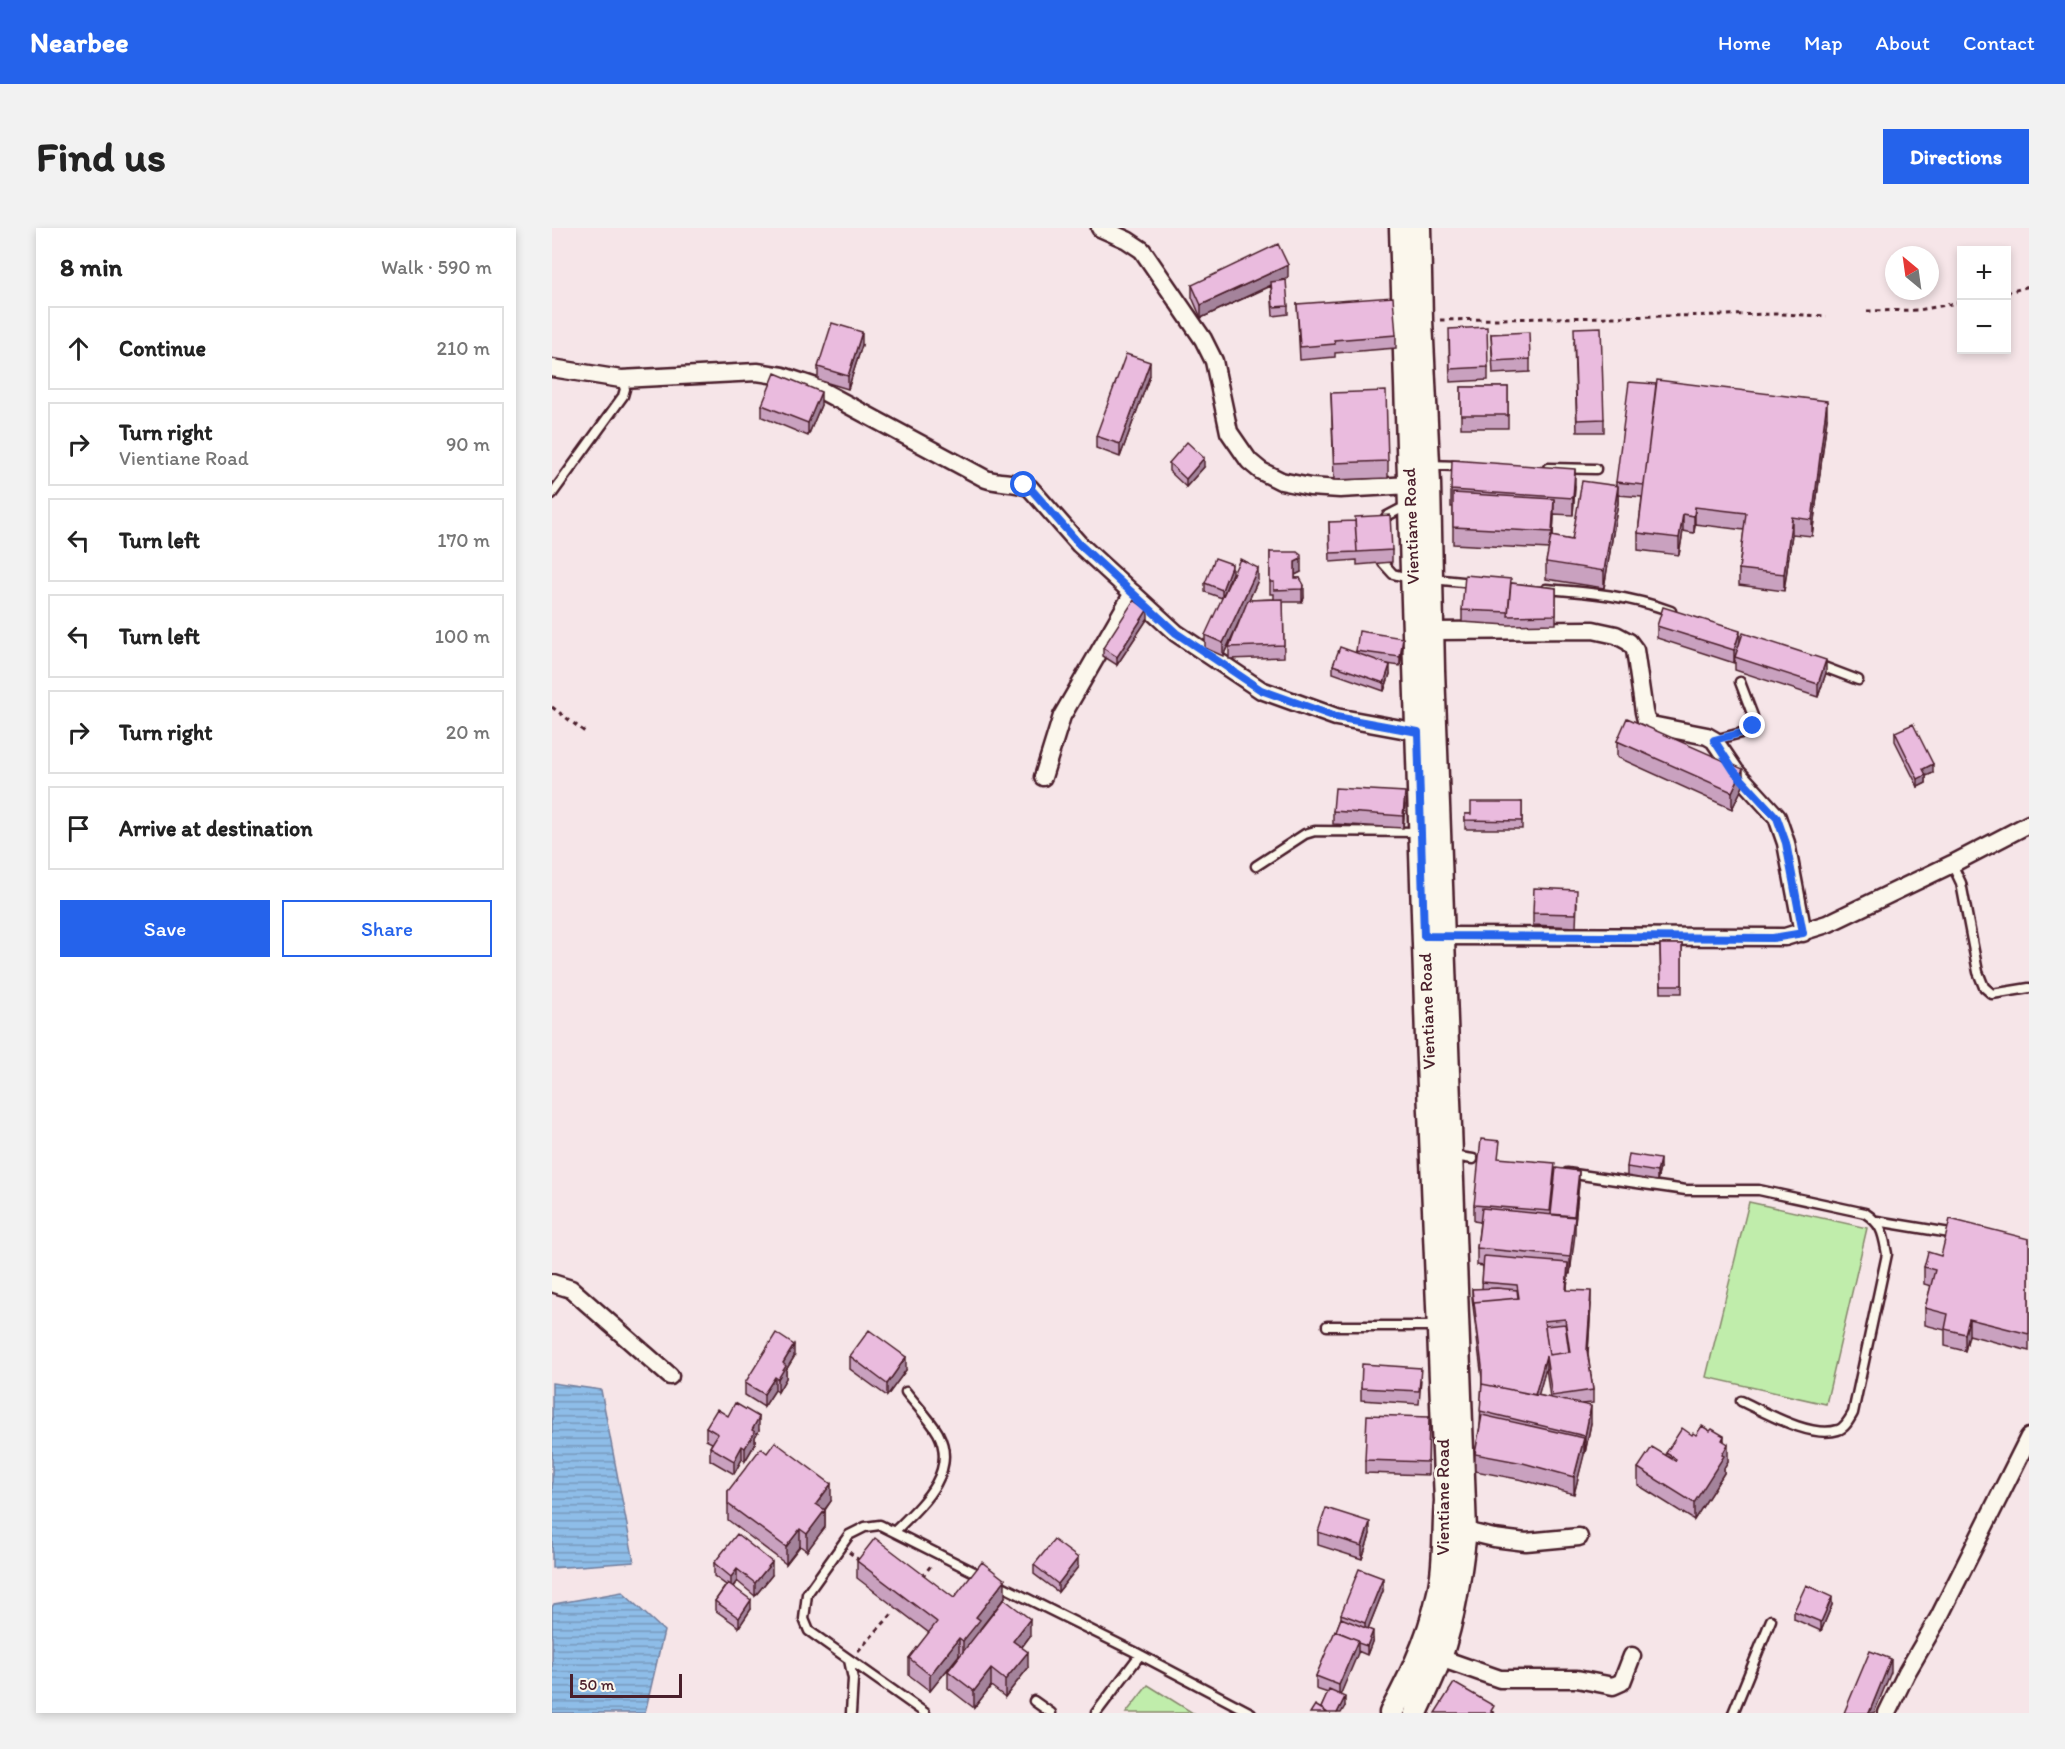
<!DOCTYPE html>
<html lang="en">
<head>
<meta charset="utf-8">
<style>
  :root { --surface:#fff; --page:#f2f2f2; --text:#222; --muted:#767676; --line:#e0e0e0; --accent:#2563eb }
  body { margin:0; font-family:Itim,sans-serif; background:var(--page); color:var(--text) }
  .controls { position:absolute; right:18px; top:18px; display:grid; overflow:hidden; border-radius:0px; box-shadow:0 3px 9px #0003 }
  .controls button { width:54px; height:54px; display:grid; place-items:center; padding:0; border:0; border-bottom:2px solid var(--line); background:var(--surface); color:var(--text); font:30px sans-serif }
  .compass { position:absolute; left:1333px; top:18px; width:54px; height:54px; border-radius:50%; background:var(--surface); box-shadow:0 3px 9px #0003; rotate:331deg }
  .scale { position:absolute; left:18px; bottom:15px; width:112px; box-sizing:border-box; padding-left:6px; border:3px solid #4a1f2b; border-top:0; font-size:16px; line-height:21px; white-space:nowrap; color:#4a1f2b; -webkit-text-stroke:4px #fbf7ec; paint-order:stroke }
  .stop { position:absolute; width:18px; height:18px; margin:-14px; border:4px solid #2563eb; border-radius:50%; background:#fff }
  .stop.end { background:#2563eb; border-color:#fff; box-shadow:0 2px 6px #0008 }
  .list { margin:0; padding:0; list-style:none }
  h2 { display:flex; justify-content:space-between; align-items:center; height:78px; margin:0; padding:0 24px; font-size:26px }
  h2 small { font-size:20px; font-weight:400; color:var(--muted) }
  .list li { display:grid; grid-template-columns:39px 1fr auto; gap:18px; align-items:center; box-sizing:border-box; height:84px; margin:0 12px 12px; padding:0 12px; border:2px solid var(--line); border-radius:0px }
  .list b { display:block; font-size:22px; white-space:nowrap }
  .list p { margin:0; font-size:20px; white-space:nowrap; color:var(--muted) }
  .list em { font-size:20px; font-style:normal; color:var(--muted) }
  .actions { display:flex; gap:12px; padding:18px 24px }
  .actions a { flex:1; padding:14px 0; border:2px solid var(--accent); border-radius:0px; text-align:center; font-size:21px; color:var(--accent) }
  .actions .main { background:var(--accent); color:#fff }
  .icon { flex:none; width:33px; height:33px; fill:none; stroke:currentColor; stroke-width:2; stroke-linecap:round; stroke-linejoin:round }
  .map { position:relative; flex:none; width:1477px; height:1485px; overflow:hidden; border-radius:0px }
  header { display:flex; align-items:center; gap:36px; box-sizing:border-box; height:84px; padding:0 30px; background:var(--accent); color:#fff }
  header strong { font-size:28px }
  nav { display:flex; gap:33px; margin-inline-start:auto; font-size:21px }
  .intro { display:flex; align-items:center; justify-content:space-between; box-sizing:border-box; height:144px; padding:0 36px }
  h1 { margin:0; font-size:42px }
  .button { padding:15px 27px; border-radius:0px; background:var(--accent); color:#fff; font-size:21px; font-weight:700 }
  main { display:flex; gap:36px; padding:0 36px }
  aside { flex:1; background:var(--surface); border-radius:0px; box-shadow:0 3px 9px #0003 }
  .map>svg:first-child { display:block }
  .pitch { fill:#c0edab; stroke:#85866b; stroke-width:1.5 }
  .water { fill:url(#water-rules); stroke:#737e9c; stroke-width:1.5 }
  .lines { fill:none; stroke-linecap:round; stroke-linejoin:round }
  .lane-casing { stroke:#4a1f2b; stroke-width:13 }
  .street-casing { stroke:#4a1f2b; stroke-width:21 }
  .secondary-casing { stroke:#4a1f2b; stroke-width:27 }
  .path { stroke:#4a1f2b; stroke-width:3; stroke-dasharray:4.5 4.5; stroke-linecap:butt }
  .lane { stroke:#fbf7ec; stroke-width:8 }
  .street { stroke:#fbf7ec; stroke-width:16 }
  .secondary { stroke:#fbf7ec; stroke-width:22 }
  .wall { fill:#c9a1bf; stroke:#4a1f2b; stroke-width:1.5; fill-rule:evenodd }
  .shaded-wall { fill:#a4839b; stroke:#4a1f2b; stroke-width:1.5 }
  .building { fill:#eabbde; stroke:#4a1f2b; stroke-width:1.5; fill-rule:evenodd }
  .route { stroke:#2563eb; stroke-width:8 }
  .labels { text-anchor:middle; stroke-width:6; stroke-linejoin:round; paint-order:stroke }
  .street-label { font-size:18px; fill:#4a1f2b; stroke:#fbf7ec }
</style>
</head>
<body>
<header>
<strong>Nearbee</strong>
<nav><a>Home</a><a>Map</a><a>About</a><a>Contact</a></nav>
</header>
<div class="intro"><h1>Find us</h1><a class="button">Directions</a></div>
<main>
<aside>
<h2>8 min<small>Walk · 590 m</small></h2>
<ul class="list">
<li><svg class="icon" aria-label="ahead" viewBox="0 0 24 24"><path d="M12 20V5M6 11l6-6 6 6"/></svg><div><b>Continue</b></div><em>210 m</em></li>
<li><svg class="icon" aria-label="right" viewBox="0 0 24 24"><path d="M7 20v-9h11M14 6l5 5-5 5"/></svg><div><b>Turn right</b><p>Vientiane Road</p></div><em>90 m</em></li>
<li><svg class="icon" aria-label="left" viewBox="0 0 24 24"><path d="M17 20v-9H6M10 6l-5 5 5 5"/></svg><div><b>Turn left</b></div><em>170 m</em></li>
<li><svg class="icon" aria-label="left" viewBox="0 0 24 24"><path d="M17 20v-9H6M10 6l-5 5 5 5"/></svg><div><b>Turn left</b></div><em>100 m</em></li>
<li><svg class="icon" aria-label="right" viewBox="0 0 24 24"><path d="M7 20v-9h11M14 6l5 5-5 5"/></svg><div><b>Turn right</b></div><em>20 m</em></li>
<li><svg class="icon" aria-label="arrive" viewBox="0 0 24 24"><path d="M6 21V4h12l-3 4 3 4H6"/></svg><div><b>Arrive at destination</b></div></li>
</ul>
<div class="actions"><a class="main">Save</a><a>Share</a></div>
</aside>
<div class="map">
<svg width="1477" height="1485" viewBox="0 0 1477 1485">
  <defs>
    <pattern id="water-rules" width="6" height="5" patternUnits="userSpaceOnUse" patternTransform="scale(1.5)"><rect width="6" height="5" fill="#8ebde8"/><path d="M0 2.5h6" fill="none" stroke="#7699bc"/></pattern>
  </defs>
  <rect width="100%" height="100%" fill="#f6e5e8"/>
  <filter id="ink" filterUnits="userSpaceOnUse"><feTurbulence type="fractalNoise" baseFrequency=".0167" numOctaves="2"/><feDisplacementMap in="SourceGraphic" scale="12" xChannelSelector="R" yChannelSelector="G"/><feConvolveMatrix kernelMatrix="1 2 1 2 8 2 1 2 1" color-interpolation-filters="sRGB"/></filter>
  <g filter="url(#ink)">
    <path class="pitch" d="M1197,974L1315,1000L1274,1176L1154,1149Z
      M596,1457L641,1485H574Z"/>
    <path class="water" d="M0,1155L49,1162L82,1334L0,1340Z
      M70,1364L112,1403L93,1485H0V1379L2,1376Z"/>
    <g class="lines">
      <g class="lane-casing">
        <path id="lane" d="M876,237L908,238
          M996,240L1044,241
          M0,266L71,168L73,161L69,151
          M830,295L835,288L856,277
          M831,335L841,346L860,351
          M880,351L921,355
          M994,361C1037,364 1078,368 1119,383
          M1264,436L1306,452
          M1162,512L1193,504L1201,498V488L1188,454
          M1400,636L1409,655L1426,744L1432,759L1440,766L1477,760
          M704,638L753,606L763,603L868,604
          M901,928L921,931
          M1015,945L1134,962H1207L1313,985C1331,997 1331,1006 1335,1026L1301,1185C1297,1192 1293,1200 1286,1202C1259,1211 1213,1184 1189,1173
          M1325,993L1404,1006
          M775,1098H884
          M342,1304C368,1278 407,1245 386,1205C378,1191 364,1177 354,1164
          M444,1355L581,1423L699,1485
          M297,1432L301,1451L299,1485
          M482,1473L499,1485
          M373,1485L257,1403L252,1391L255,1366L297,1307L313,1299L328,1297L432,1349
          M544,1485L588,1427
          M1181,1485L1219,1392"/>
      </g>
      <g class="street-casing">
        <path id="street" d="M548,0L575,12L590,22L651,111L662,133L677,204L697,233L709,243L729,253L758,259L788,261L858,257
          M0,140L69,151L205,144L231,148L261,158L434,251C449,256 464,253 478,260L527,316L624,405L709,462L784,489L866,504
          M880,403L1041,402L1064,407L1077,414L1083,422L1092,484L1094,492L1099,497L1155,508L1162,512L1183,543L1225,589L1234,615L1251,705
          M491,549L510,488L581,365
          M879,708L1233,709L1275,696L1400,636L1477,596
          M0,1055L19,1061L118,1148
          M913,1303L942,1310L974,1314L1027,1309
          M888,1430L948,1451H1025L1061,1458L1070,1454L1080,1428
          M1335,1485L1355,1444L1387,1389L1477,1209"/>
      </g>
      <g class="secondary-casing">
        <path id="secondary" d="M839,1485C863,1441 883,1397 890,1347C893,1323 892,1297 894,1273L875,810L849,0
          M864,1485C872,1467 881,1449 888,1430C902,1389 908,1346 913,1303L881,442L877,256L869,92L867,0"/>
      </g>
      <path class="path" d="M1454,65L1477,58
        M1315,83L1367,82L1410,74
        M888,92L1228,86L1275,88
        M0,479L33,504
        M297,1324L308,1333
        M370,1349L381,1335
        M306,1423L341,1385"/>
      <use href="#lane" class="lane"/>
      <use href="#street" class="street"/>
      <use href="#secondary" class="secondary"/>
    </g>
    <path class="wall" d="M736,49L728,53L736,78V86L721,88L719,58L649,90L640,69V57Z
      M745,76L844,107V120L783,125V129L748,132Z
      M939,106L978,131V144L941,146Z
      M897,113L936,139V152L898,154Z
      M1022,113L1052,191V204H1025Z
      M310,117L296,161L266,152V139Z
      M598,147L568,229L544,220V208Z
      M909,159H956V200H909Z
      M779,165L836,233V250L782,252Z
      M210,177H269L256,208L210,189Z
      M1275,190L1260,308L1240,306L1232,363L1187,357V341L1192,302L1143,296L1142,305L1131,303L1127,327L1086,322V305L1090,269L1066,267V275L1052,360L994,351V334L997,321L901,316V279H899V262L1023,258L1021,287L1002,286L1001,309L1020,312L1064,258V254Z
      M617,235L652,239L634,259L617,243Z
      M777,294L840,322V334L805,337V332L778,334Z
      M718,324L749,344L743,347V350H748L752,370L750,374H731L732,429L677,431V419L688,391L671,428L653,420V407L706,352L697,372L722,371V366H718Z
      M680,345L670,370L653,364V355Z
      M959,355L1004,360V396L956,397L910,394V382Z
      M596,390L565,437L551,428V420Z
      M1105,398L1188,413L1274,445L1266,469L1183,442V432L1182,435L1105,410Z
      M851,418L848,438L835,436L838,446L832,463L781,445V437L804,425V423Z
      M1343,504L1381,545L1374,548V555L1366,559L1343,513Z
      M1065,513L1191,558L1180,581L1065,529Z
      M970,574V601H913V586H919Z
      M853,577L851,600L781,596V583Z
      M1025,675L1024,699L981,697V685Z
      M1108,716H1130V765H1109Z
      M1075,939L1108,940L1105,953L1075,948Z
      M1003,944L1027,955L1018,1046H1016L1015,1062L1039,1076L1036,1126L1041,1162V1175L1030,1176L1039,1195L1033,1225H1032L1022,1266L971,1252L923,1243V1226L928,1198L930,1151L920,1070V1061H930L931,1038L925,1037V1020L928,994L922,993V977ZM994,1140L998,1170L986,1167Z
      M1477,1011V1123L1417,1107L1413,1123L1393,1118V1102L1373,1097V1080L1379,1058L1372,1056V1039L1389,1028Z
      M298,1128L354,1142L335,1168L298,1141Z
      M242,1129L234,1142V1150L226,1164L223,1162L212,1179L193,1167V1155Z
      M869,1152L867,1176L809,1172V1160Z
      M176,1188L207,1202L203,1209V1216L193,1233L190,1231L182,1246L158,1232V1219L160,1215L154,1212V1199Z
      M877,1189L876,1247L813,1245V1232Z
      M1140,1207L1172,1213L1176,1233L1172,1240V1245L1142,1292L1086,1257V1240L1114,1228V1225Z
      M176,1263L279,1273L273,1282V1299L255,1323L248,1318L234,1336L176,1292Z
      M766,1304L818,1306L810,1331L766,1317Z
      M305,1333L402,1370L453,1369L428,1402L478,1408L470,1419L476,1440L453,1469L439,1458L422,1480L396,1460V1443L408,1428L407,1427L378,1463L357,1447V1430L377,1405L305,1350Z
      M162,1335L220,1347L203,1368L185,1353L181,1359L199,1381L187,1399L163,1382V1373L174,1357L162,1348Z
      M482,1337L526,1339L506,1364L482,1346Z
      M831,1363L816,1401L821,1411L815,1427L806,1423L788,1467L793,1478L769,1480L776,1465L764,1461V1448L784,1403L789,1390V1386Z
      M1280,1377L1269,1403L1242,1391V1383Z"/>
    <path class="shaded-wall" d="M736,37V49L649,90V77Z
      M310,104V117L296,161V148Z
      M598,134V147L568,229V216Z
      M269,164V177L256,208V195Z
      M1275,173V190L1260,308V292Z
      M652,230V239L634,259V251Z
      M1023,241V258L1021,287V270Z
      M1066,258V275L1052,360V343Z
      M1002,271V288L1000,321V304Z
      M1143,279V296L1142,305V288Z
      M1131,286V303L1127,327V310Z
      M1240,289V306L1232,363V346Z
      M749,331V344L743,347V334Z
      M680,336V345L670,370V362Z
      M706,340V352L671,428V415Z
      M752,357V370L750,374V361Z
      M596,381V390L565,437V429Z
      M1188,403V416L1183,429L1182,435V422Z
      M851,410V418L848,438V429Z
      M1274,432V445L1266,469V456Z
      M838,437V446L832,463V455Z
      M1381,536V545L1374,548V555L1366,559V551L1371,541Z
      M1191,541V558L1180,581V564Z
      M853,564V577L851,600V588Z
      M1108,931V940L1105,953V944Z
      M1027,943V955L1023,994V1006L1018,1046V1029Z
      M1016,1035V1048L1014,1074V1062Z
      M1039,1063V1076L1035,1135V1122Z
      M1417,1091V1107L1413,1123V1106Z
      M242,1117V1129L234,1142V1150L226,1164V1151L231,1135Z
      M994,1128V1140L982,1183V1170Z
      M354,1129V1142L335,1168V1156Z
      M223,1149V1162L212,1179V1166Z
      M1039,1178V1195L1033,1225V1208Z
      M207,1189V1202L203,1209V1216L193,1233V1220L200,1202Z
      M1172,1208V1223L1176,1216V1233L1172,1240V1245L1142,1292V1275Z
      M1032,1210V1227L1022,1266V1249Z
      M190,1218V1231L182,1246V1233Z
      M279,1256V1273L264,1293V1276Z
      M273,1282V1299L255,1323V1306Z
      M818,1294V1306L810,1331V1318Z
      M248,1301V1318L234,1336V1319Z
      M526,1330V1339L506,1364V1356Z
      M220,1334V1347L203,1368V1355Z
      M185,1341V1353L179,1361V1349Z
      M831,1350V1363L813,1408V1395Z
      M453,1352V1369L428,1401V1409L411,1430V1413L424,1389Z
      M1280,1369V1377L1269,1403V1394Z
      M199,1372V1381L187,1399V1390Z
      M478,1391V1408L461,1430V1413Z
      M821,1403V1411L815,1427V1418Z
      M407,1410V1427L378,1463V1447Z
      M806,1412V1425L787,1470V1457Z
      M476,1424V1440L453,1469V1452Z
      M1339,1431V1444L1322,1485H1317Z
      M439,1441V1458L422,1480V1463Z
      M793,1469V1478L789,1485H785Z"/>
    <path class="building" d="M726,16L736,37L649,77L640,57Z
      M734,52L736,78L721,79L719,54Z
      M841,69L844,107L782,112L783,116L748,119L745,76Z
      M280,95L310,104L296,148L266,139Z
      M935,99L936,139L898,141L897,101Z
      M1049,99L1052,191L1025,192L1022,100Z
      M977,104L978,131L941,133L939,106Z
      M574,126L598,134L568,216L544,208Z
      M223,145L269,164L256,195L210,177Z
      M1105,152L1275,173L1260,292L1240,289L1232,346L1187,341L1194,285L1143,279L1142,288L1131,286L1127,310L1086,305Z
      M1077,154L1104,156L1092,257L1064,254Z
      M909,159H956V187H909Z
      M834,163L836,233L782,235L779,165Z
      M635,214L652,230L634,251L617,235Z
      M900,232L1023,241L1021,270L899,262Z
      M1030,253L1066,258L1052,343L994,334L999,308L1020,312Z
      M901,265L1002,271L1000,304L901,299Z
      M838,287L840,322L805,324L803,289Z
      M803,293L805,324L778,325L777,294Z
      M718,324H745L749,327V331L743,334V350H748L752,357L750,361L722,362V354H718Z
      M663,330L680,336L670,362L653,355Z
      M688,331L706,340L671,415L653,407Z
      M913,347L959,351L956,384L910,382Z
      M959,355L1004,360V387L956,388Z
      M731,371L732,417L677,419L696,372Z
      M582,372L596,381L565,429L551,420Z
      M1111,379L1188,403L1182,422L1105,398Z
      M807,403L851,410L848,429L804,423Z
      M1191,405L1274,432L1266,456L1183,429Z
      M788,419L838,437L832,455L781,437Z
      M1075,490L1191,541L1180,564L1065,513Z
      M1361,496L1381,536L1371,541L1374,547L1366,551L1343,504Z
      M783,560L853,564L851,588L781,583Z
      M919,574H970V593L913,592V586H919Z
      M982,660L1025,662L1024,686L981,685Z
      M1108,716H1130V757H1109Z
      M929,911L948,913L946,930L1003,935L998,983L922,977Z
      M1077,926L1108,931L1105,944L1075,939Z
      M1004,940L1027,943L1022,988L999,986Z
      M930,980L1023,989L1018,1029L925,1020Z
      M1398,991L1477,1011V1106L1417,1091L1413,1106L1393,1101L1396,1086L1373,1080L1383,1042L1372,1039L1376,1024L1389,1028Z
      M932,1028L1016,1035L1014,1062L1039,1063L1035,1122L1041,1162L1000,1168L994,1128L983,1167L930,1156V1138L922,1074L967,1070L965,1057L930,1054ZM1013,1091L1018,1124L997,1127L992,1093Z
      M945,1060L965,1062L966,1070L922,1074V1078L920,1061Z
      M1013,1096L1017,1124L997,1127L993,1098Z
      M317,1102L354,1129L335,1156L298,1128Z
      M224,1105L242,1117L231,1135L234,1138L226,1151L223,1149L212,1166L193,1155Z
      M810,1136L869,1140L867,1163L809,1160Z
      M930,1156L1039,1178L1033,1208L928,1183Z
      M183,1175L207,1189L200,1202L203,1204L193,1220L190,1218L182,1233L158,1219L166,1206L154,1199L165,1181L176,1188Z
      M815,1187L877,1189L876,1234L813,1232Z
      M930,1187L1032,1210L1022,1249L971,1235L923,1226Z
      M1150,1198L1158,1203L1160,1201L1172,1208L1170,1212L1176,1216L1170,1227L1172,1228L1142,1275L1086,1240L1100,1219L1123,1233L1124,1231L1114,1225L1130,1200L1140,1207L1141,1205L1144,1207Z
      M223,1214L279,1256L264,1276L273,1282L255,1306L248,1301L234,1319L176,1276V1263L209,1220L215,1225Z
      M774,1280L818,1294L810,1318L766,1304Z
      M185,1306L220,1334L203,1355L185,1341L179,1349L162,1335Z
      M323,1310L402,1370L430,1334L453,1352L424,1389L428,1392L411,1413L407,1410L378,1447L357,1430L385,1394L305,1333Z
      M502,1312L526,1330L506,1356L482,1337Z
      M807,1341L831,1350L813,1395L789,1386Z
      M176,1355L199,1372L187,1390L163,1373Z
      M1254,1357L1280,1369L1269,1394L1242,1383Z
      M452,1371L478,1391L461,1413L476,1424L453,1452L439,1441L422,1463L396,1443Z
      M789,1390L821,1403L815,1418L806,1415V1412L784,1403Z
      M783,1403L806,1412L787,1457L764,1448Z
      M1318,1423L1339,1431L1317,1485H1292Z
      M902,1455L942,1478L939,1483L943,1485H883Z
      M777,1462L793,1469L785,1485H776L769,1480Z
      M763,1477L776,1485H758Z"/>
  </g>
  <g class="lines" filter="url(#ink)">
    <path class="route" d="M472,257L478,260L527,316L624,405L709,462L784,489L866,504L872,708L1221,710L1251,705L1234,615L1225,590L1182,543L1162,512L1193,504L1201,498"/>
  </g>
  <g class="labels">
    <g class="street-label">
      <text transform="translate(859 298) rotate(-92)" y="6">Vientiane Road</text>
      <text transform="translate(875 783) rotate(-92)" y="6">Vientiane Road</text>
      <text transform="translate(891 1269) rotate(-90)" y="6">Vientiane Road</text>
    </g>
  </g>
</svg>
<div class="controls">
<button>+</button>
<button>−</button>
</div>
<svg class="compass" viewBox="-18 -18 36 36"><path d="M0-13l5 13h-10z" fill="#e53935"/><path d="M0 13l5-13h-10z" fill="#767676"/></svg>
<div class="scale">50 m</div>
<div class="stop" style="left:472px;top:257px"></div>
<div class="stop end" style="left:1201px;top:498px"></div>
</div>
</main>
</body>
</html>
